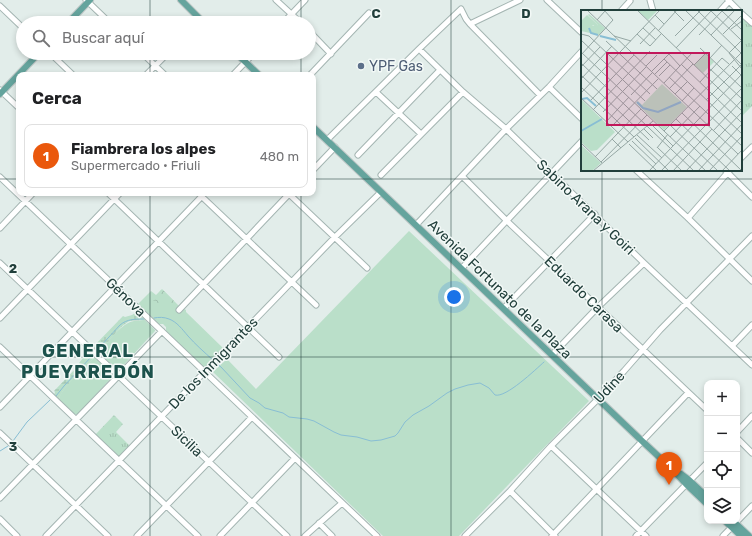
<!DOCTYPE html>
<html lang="es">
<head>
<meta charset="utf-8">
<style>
  :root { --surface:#fff; --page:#f6f6f6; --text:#202124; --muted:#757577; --line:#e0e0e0; --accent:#ea580c }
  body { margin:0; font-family:Rubik,sans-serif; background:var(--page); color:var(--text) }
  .controls { position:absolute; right:12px; bottom:12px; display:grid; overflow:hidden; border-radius:8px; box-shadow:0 2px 6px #0003 }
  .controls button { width:36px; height:36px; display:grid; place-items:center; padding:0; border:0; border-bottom:1px solid var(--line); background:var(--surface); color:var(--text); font:20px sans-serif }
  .you { position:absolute; left:454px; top:297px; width:14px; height:14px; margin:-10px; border:3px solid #fff; border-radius:50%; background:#1a73e8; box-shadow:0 0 0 6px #1a73e833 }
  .badge { display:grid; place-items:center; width:26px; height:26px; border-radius:50%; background:var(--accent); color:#fff; font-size:13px; font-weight:700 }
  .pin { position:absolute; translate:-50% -33px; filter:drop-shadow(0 1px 2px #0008) }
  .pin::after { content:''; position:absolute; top:21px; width:14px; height:12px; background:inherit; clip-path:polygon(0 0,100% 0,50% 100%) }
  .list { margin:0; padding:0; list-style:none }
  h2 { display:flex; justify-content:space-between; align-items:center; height:52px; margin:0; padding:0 16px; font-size:17px }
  h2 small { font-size:13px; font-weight:400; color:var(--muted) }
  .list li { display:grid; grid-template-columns:26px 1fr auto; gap:12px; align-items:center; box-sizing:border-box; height:64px; margin:0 8px 8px; padding:0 8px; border:1px solid var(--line); border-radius:8px }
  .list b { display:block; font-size:15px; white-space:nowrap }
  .list p { margin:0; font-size:13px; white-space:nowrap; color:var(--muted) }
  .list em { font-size:13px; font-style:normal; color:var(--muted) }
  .icon { flex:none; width:22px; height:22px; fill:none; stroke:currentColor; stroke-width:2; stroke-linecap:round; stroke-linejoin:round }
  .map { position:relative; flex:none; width:752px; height:536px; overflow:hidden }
  .search { position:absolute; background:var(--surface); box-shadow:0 2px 6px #0003; left:16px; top:16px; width:300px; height:44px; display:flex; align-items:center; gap:10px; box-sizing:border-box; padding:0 14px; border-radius:22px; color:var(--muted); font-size:15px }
  .panel { position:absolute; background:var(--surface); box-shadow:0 2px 6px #0003; left:16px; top:72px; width:300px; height:124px; border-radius:8px }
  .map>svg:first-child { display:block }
  .grass { fill:#badfc9 }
  .forest { fill:url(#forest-crowns) }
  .wetland { fill:url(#wetland-marsh) }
  .park { fill:url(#park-tufts) }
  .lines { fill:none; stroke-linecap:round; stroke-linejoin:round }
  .stream { stroke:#88bed4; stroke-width:1 }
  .minor-casing { stroke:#a4b5b2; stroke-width:7 }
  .major-casing { stroke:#c1c9c8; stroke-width:8 }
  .minor { stroke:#fff; stroke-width:5 }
  .major { stroke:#65a49d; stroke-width:6 }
  .grid { fill:none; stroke:#213f3b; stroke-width:1; stroke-opacity:0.55 }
  .service-dot { fill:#5c6f8a; stroke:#f3f9f7; stroke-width:1.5 }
  .labels { text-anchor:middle; stroke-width:3; stroke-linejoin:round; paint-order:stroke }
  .service-label { font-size:14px; fill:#4e5e75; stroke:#f3f9f7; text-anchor:start }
  .street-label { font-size:14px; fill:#213f3b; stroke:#f3f9f7 }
  .district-label { font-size:18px; font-weight:bold; letter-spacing:1px; fill:#1c524c; stroke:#f3f9f7 }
  .inset-river { fill:none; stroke:#88bed4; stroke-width:2 }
  .inset-road { fill:none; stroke:#95a7a4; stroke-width:1 }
  .view { fill:#c2185b; fill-opacity:0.15; stroke:#c2185b; stroke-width:2 }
  .inset-edge { fill:none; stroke:#213f3b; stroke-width:2 }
  .grid-label { font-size:13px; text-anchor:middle; font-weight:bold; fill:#213f3b; stroke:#f3f9f7; stroke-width:3; stroke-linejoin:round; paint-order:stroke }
</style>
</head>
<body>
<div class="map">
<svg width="752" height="536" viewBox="0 0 752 536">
  <defs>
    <pattern id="forest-crowns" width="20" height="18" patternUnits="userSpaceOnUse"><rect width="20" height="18" fill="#badfc9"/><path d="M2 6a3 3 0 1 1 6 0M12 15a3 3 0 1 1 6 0" fill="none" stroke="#a0c0ae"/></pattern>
    <pattern id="wetland-marsh" width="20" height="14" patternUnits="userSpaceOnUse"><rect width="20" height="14" fill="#badfc9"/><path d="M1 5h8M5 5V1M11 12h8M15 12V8" fill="none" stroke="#a0c0ae"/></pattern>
    <pattern id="park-tufts" width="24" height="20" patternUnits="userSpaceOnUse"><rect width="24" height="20" fill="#badfc9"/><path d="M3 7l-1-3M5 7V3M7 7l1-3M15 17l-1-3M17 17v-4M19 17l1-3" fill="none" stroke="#a0c0ae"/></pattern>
  </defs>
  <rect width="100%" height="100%" fill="#e2edea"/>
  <path class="grass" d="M409,231L589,401L459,536H383L213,372L227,359L256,389Z
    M162,289L179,306L186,310V312L224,349L207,367H203L166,332V327L163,324H159L155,321V320L138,304L151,291L156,295Z
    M134,321H146L155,330V331L120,369H116L100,354C105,343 123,322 134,321Z
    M96,356L114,374V375L78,414H73L59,399C61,388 87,365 96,356Z"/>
  <path class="forest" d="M161,290H163L174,301V303H164L163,302C160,302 157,304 154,304L153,301L156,299L157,295Z"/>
  <path class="wetland" d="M135,313L140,317H142L146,321C141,321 135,320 130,321C121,324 104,346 100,354L93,347L123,316L125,317L132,315Z
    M88,352L91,353L95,357C86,366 62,388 59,399L54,395L55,392L54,391L80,364L79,363Z"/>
  <path class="park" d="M741,16L752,26V106L741,117Z
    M114,415L123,424L116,432L131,447L119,457L95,435Z"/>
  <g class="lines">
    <path class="stream" d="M154,318C159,317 164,317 169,319C177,322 182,329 188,336C195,344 204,352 213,360
      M97,350L120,325C127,319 135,319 144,319
      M217,364L221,367L250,398L259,403L265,408L283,413L289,417L307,419L314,421L334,432L341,435L357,437L371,441L381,440L395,436L398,433L405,422L413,415L429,406L447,393L455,389L468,385L480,383L489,388L495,395C506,398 535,370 544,362
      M56,396L64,386L93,355
      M13,441L27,422L50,400
      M0,451L8,446"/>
    <g class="minor-casing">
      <path id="minor" d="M86,0L110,23
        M276,0L301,23
        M547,0L582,33
        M650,0L653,11
        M728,0L739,11
        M0,6L23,28
        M621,11L630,1
        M720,11L729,1
        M741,13L752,23
        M283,23L305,0
        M470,24L520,0
        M309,31L331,54
        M419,49L463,92L506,129L644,263L752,365
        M50,53L73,75
        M142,53L165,75
        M146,75L168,53
        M233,75L254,53
        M310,75L369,13
        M549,87L582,119
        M0,90L19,108
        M376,92L421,134
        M327,140L419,49L461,9L466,19L470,24L540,95
        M358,155L440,70
        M741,158L752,147
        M313,170L335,147
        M636,170L688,218L752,281
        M725,170L752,197
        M381,175L463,92
        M462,176L507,221L707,410
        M0,177L377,536
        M108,193L279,357
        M198,193L316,305
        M288,193L367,268
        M688,218L730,170
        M416,225L506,129L549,87L582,51
        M0,228L33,193
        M0,263L287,536
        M462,268L582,141
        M504,308L595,214
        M179,310L290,193
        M0,318L120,193
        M732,346L752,325
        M0,347L198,536
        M552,355L598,307L644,263
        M0,407L205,193
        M737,432L752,416
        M0,433L108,536
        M737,438L752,453
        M551,446L646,536
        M510,491L555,536
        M0,498L162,331
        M0,519L17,536
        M319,523L332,536
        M46,536L335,237L381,192
        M137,536L252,417
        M220,536L295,458
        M305,536L342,503
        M465,536L510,491L551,446L598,399L624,371L660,330L752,236
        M552,536L688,393
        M636,536L707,463
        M723,536L752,506"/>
    </g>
    <g class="major-casing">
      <path id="major" d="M181,0L204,23
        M68,23L90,0
        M236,53L259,75
        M0,94L39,53
        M313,127L642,441L671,468L686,484L707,504
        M681,474L689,480L707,497
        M725,521L741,536
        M733,521L749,536"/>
    </g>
    <use href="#minor" class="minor"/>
    <use href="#major" class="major"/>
  </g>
  <path class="grid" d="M150,0V23M301,0V23M451,0V536M602,0V11M150,53V75M301,53V75M602,170V536M0,179H19M313,179H752M150,193V536M301,193V536M0,357H752"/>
  <circle class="service-dot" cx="361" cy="66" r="4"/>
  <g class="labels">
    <g class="service-label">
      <text x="369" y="71">YPF Gas</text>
    </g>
    <g class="street-label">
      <text transform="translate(586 207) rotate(44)" y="5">Sabino Arana y Goiri</text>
      <text transform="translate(500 289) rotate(44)" y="5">Avenida Fortunato de la Plaza</text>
      <text transform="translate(584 294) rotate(44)" y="5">Eduardo Carasa</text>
      <text transform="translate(126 297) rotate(44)" y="5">Génova</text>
      <text transform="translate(213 363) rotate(-46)" y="5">De los Inmigrantes</text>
      <text transform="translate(609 387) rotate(-47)" y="5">Udine</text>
      <text transform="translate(187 441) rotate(44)" y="5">Sicilia</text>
    </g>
    <g class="district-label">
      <text x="88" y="357">GENERAL<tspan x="88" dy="21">PUEYRREDÓN</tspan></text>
    </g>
  </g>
  <g transform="translate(581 10)">
    <rect width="161" height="161" fill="#e2edea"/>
    <path d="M56,0H77L67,10ZM8,4L24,18L18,25L0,21V18L17,15L7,5ZM81,74L106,97L83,120L55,93L57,91L61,95ZM0,89L34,122L16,140L10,141L0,132ZM0,135L20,153L11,161H0Z" fill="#badfc9"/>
    <path d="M6,5L17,15L15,17L12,15L10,18H0V11Z" fill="#badfc9"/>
    <path d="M124,43L133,52L122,63L113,55Z" fill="#badfc9"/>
    <path class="inset-river" d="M8,18L10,23L17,25M19,26L35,30M1,89L6,88L15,96M56,92L62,98L77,102L100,92M0,121L21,109"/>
    <path class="inset-road" d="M6,0L157,144M56,0L161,101M92,0L103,11M104,0L161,55M116,0L160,43M129,0L160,30M141,1L161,20M74,5L83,14M16,10L24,1M62,18L75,30M150,19L161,11M77,21L96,0M0,24L8,26L69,84M56,24L69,36L80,24M142,24L161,5M118,25L142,0M130,25L154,0M33,26L50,31M94,26L120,0M0,30L64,91M25,31L76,79M59,34L74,18M95,38L131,0M119,38L161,78M0,42L125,161M148,43L161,59M148,43L161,30M0,45L32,10L23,0M129,48L141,35M83,49L161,124M0,53L113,161M100,54L161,113M113,55L125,43M65,56L76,45M151,56L161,66M0,57L19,37M128,58L161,89M70,62L88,44L99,56M74,64L86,52M0,65L68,130M78,66L89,55M88,67L161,136M0,69L31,36M119,72L141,48L148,54M83,73L111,43M0,77L53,127M88,79L112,54M0,83L79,0M94,84L106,72M50,85L71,63M0,88L47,132M10,90L53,45M125,90L161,54M101,91L113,78M12,100L69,41M22,102L65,57M101,103L161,161M95,109L149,161M25,112L48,87M69,113L92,136M89,115L137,161M30,117L77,69M63,119L72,128M83,121L161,42M132,121L161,90M56,125L81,148M89,127L119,96M54,128L88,161M31,129L40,138M51,131L75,154M0,133L21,153M48,134L76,161M76,137L101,161M76,138L87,124M14,147L60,99M20,152L66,105M12,161L72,111M68,161L161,64M80,161L161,78M92,161L131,119M105,161L161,102M117,161L161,114M128,161L161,126M141,161L161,140"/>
    <path class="view" d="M26,43H128V115H26Z"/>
    <rect width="161" height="161" class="inset-edge"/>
  </g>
  <g class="grid-label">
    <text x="376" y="18">C</text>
    <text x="526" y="18">D</text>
    <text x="13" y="273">2</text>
    <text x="13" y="451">3</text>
  </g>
</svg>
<div class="controls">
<button>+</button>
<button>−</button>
<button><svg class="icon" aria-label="locate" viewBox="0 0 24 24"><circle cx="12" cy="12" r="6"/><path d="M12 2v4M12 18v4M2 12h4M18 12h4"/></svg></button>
<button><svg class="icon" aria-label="layers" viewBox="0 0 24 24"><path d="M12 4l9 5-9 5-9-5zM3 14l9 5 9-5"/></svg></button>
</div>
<div class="you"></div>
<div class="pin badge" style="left:669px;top:485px">1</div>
<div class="search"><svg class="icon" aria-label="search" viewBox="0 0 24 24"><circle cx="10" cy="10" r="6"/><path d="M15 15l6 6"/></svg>Buscar aquí</div>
<section class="panel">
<h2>Cerca<small></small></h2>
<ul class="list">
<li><span class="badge">1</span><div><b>Fiambrera los alpes</b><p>Supermercado · Friuli</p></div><em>480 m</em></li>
</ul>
</section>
</div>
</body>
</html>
